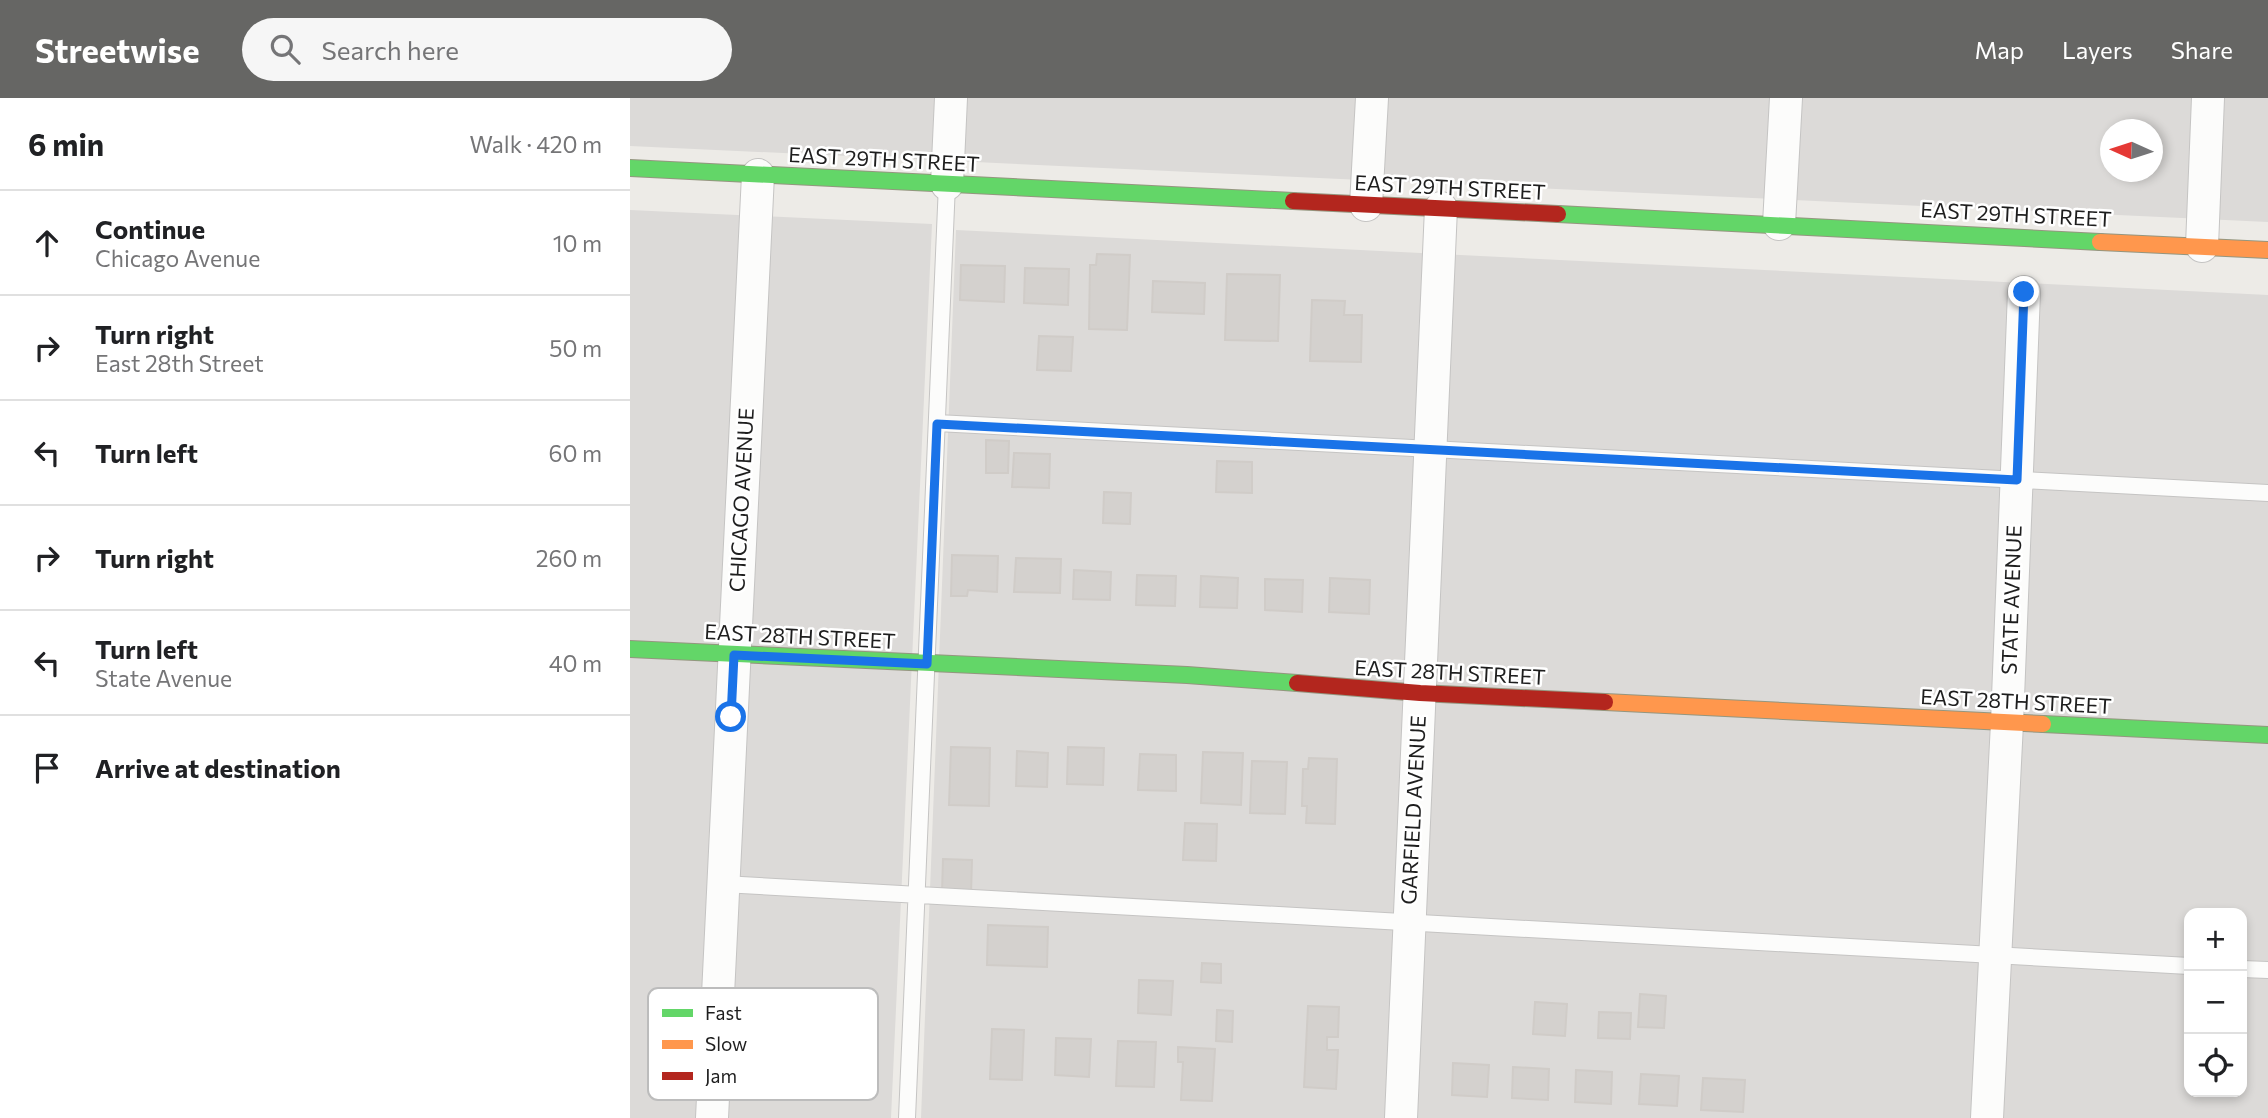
<!DOCTYPE html>
<html lang="en">
<head>
<meta charset="utf-8">
<style>
  :root { --surface:#fff; --page:#f6f6f6; --text:#202124; --muted:#757577; --line:#e0e0e0; --accent:#666664 }
  body { margin:0; font-family:Commissioner,sans-serif; background:var(--page); color:var(--text) }
  .controls { position:absolute; right:21px; bottom:21px; display:grid; overflow:hidden; border-radius:14px; box-shadow:0 4px 10px #0003 }
  .controls button { width:63px; height:63px; display:grid; place-items:center; padding:0; border:0; border-bottom:2px solid var(--line); background:var(--surface); color:var(--text); font:35px sans-serif }
  .compass { position:absolute; left:1470px; top:21px; width:63px; height:63px; border-radius:50%; background:var(--surface); box-shadow:0 4px 10px #0003; rotate:273deg }
  .stop { position:absolute; width:21px; height:21px; margin:-16px; border:5px solid #1a73e8; border-radius:50%; background:#fff }
  .stop.end { background:#1a73e8; border-color:#fff; box-shadow:0 2px 7px #0008 }
  .list { margin:0; padding:0; list-style:none }
  h2 { display:flex; justify-content:space-between; align-items:center; height:91px; margin:0; padding:0 28px; font-size:30px }
  h2 small { font-size:23px; font-weight:400; color:var(--muted) }
  .list li { display:grid; grid-template-columns:46px 1fr auto; gap:21px; align-items:center; box-sizing:border-box; height:105px; padding:0 28px; border-top:2px solid var(--line) }
  .list b { display:block; font-size:26px; white-space:nowrap }
  .list p { margin:0; font-size:23px; white-space:nowrap; color:var(--muted) }
  .list em { font-size:23px; font-style:normal; color:var(--muted) }
  .icon { flex:none; width:38px; height:38px; fill:none; stroke:currentColor; stroke-width:2; stroke-linecap:round; stroke-linejoin:round }
  .map { position:relative; flex:none; width:1638px; height:1020px; overflow:hidden }
  header { display:flex; align-items:center; gap:42px; box-sizing:border-box; height:98px; padding:0 35px; background:var(--accent); color:#fff }
  header strong { font-size:33px }
  nav { display:flex; gap:38px; margin-inline-start:auto; font-size:24px }
  .search { width:490px; height:63px; background:var(--page); display:flex; align-items:center; gap:18px; box-sizing:border-box; padding:0 24px; border-radius:38px; color:var(--muted); font-size:26px }
  main { display:flex }
  aside { flex:1; background:var(--surface) }
  .map>svg:first-child { display:block }
  .residential { fill:#dcdad8; fill-rule:evenodd }
  .building { fill:#d4d1ce; stroke:#d0ccc8; stroke-width:2 }
  .lines { fill:none; stroke-linecap:round; stroke-linejoin:round }
  .lane-casing { stroke:#c5c4c3; stroke-width:18 }
  .street-casing { stroke:#c5c4c3; stroke-width:34 }
  .fast-casing { stroke:#94967f; stroke-width:18 }
  .slow-casing { stroke:#94967f; stroke-width:18 }
  .jam-casing { stroke:#94967f; stroke-width:18 }
  .lane { stroke:#fcfcfb; stroke-width:16 }
  .street { stroke:#fcfcfb; stroke-width:32 }
  .fast { stroke:#63d668; stroke-width:16 }
  .slow { stroke:#ff974d; stroke-width:16 }
  .jam { stroke:#b3261e; stroke-width:16 }
  .route { stroke:#1a73e8; stroke-width:9 }
  .labels { text-anchor:middle; stroke-width:5; stroke-linejoin:round; paint-order:stroke }
  .street-label { font-size:21px; fill:#1e1e1e; stroke:#fff }
  .key { fill:#fff; stroke:#bcbcbc; stroke-width:2 }
  .key-label { font-size:19px; fill:#1e1e1e }
</style>
</head>
<body>
<header>
<strong>Streetwise</strong>
<div class="search"><svg class="icon" aria-label="search" viewBox="0 0 24 24"><circle cx="10" cy="10" r="6"/><path d="M15 15l6 6"/></svg>Search here</div>
<nav><a>Map</a><a>Layers</a><a>Share</a></nav>
</header>
<main>
<aside>
<h2>6 min<small>Walk · 420 m</small></h2>
<ul class="list">
<li><svg class="icon" aria-label="ahead" viewBox="0 0 24 24"><path d="M12 20V5M6 11l6-6 6 6"/></svg><div><b>Continue</b><p>Chicago Avenue</p></div><em>10 m</em></li>
<li><svg class="icon" aria-label="right" viewBox="0 0 24 24"><path d="M7 20v-9h11M14 6l5 5-5 5"/></svg><div><b>Turn right</b><p>East 28th Street</p></div><em>50 m</em></li>
<li><svg class="icon" aria-label="left" viewBox="0 0 24 24"><path d="M17 20v-9H6M10 6l-5 5 5 5"/></svg><div><b>Turn left</b></div><em>60 m</em></li>
<li><svg class="icon" aria-label="right" viewBox="0 0 24 24"><path d="M7 20v-9h11M14 6l5 5-5 5"/></svg><div><b>Turn right</b></div><em>260 m</em></li>
<li><svg class="icon" aria-label="left" viewBox="0 0 24 24"><path d="M17 20v-9H6M10 6l-5 5 5 5"/></svg><div><b>Turn left</b><p>State Avenue</p></div><em>40 m</em></li>
<li><svg class="icon" aria-label="arrive" viewBox="0 0 24 24"><path d="M6 21V4h12l-3 4 3 4H6"/></svg><div><b>Arrive at destination</b></div></li>
</ul>
</aside>
<div class="map">
<svg width="1638" height="1020" viewBox="0 0 1638 1020">
  <rect width="100%" height="100%" fill="#edebe7"/>
  <path class="residential" d="M0,0H1638V124L0,48ZM1480,32H1522V74H1480Z
    M0,112L302,126L261,1020H0Z
    M326,132L1638,197V1020H291ZM1559,815H1612V994H1559Z"/>
  <path class="building" d="M467,156L500,157L497,232L459,231L460,167H466Z
    M331,167L375,168L374,204L330,202Z
    M395,170L439,171L438,207L394,205Z
    M597,176L650,177L648,243L595,242Z
    M523,183L575,185L574,216L522,214Z
    M682,202L715,203L714,217H732L731,264L680,263Z
    M409,238L443,239L441,273L407,272Z
    M356,342L379,343L378,375H356Z
    M384,355L420,356L419,390L382,389Z
    M587,363L622,364V395L586,394Z
    M474,394L501,395L500,426L473,425Z
    M322,457L368,458L367,494L338,492L337,498H321Z
    M386,460L431,461L430,495L384,494Z
    M444,472L481,474L480,502L443,501Z
    M507,477L546,478L545,508L506,507Z
    M571,478L608,480L607,510L570,509Z
    M700,480L740,482L739,516L699,514Z
    M635,481L673,482L672,514L635,512Z
    M321,649L360,650L359,708L319,707Z
    M438,649L474,650L473,687L437,686Z
    M387,653L418,655L417,689L386,688Z
    M573,654L613,655L611,707L571,705Z
    M510,656L546,657V693L508,692Z
    M679,660L707,661L705,726L676,725L677,708H672L673,671H678Z
    M622,663L657,664L655,716L620,715Z
    M555,725L587,726L586,763L553,762Z
    M313,761L342,762L341,796L312,795Z
    M358,827L418,829L417,869L357,867Z
    M572,865L591,866V885L571,884Z
    M509,882L543,883L541,917L508,915Z
    M1010,896L1036,898L1034,930L1008,929Z
    M905,904L937,906L935,938L903,936Z
    M678,908L709,909L708,939H697V952H708L706,991L674,989Z
    M587,912L603,913L602,944L586,943Z
    M969,914L1001,915L1000,941L968,940Z
    M362,931L394,932L392,982L360,981Z
    M426,940L461,941L459,979L425,977Z
    M488,943L526,944L524,989L486,988Z
    M548,949L585,951L582,1003L551,1002L553,964H548Z
    M823,965L859,967L857,999L822,997Z
    M883,969L919,971L918,1002L882,1000Z
    M946,972L982,974L981,1006L945,1004Z
    M1011,976L1049,978L1047,1008L1009,1006Z
    M1073,980L1115,982L1113,1014L1071,1012Z"/>
  <g class="lines">
    <g class="lane-casing">
      <path id="lane" d="M307,325L1638,395
        M93,786L1559,868
        M1612,871L1638,872
        M277,1020L317,86"/>
    </g>
    <g class="street-casing">
      <path id="street" d="M317,86L321,0
        M736,107L742,0
        M1149,126L1156,0
        M1572,148L1578,0
        M82,1020L128,77
        M771,1020L811,110
        M1357,1020L1377,625L1394,194"/>
    </g>
    <g class="fast-casing">
      <path id="fast" d="M0,70L663,103
        M928,116L1470,144
        M0,551L557,577L667,585
        M1413,626L1638,637"/>
    </g>
    <g class="slow-casing">
      <path id="slow" d="M1470,144L1638,152
        M975,604L1413,626"/>
    </g>
    <g class="jam-casing">
      <path id="jam" d="M663,103L928,116
        M667,585L790,595L975,604"/>
    </g>
    <use href="#lane" class="lane"/>
    <use href="#street" class="street"/>
    <use href="#fast" class="fast"/>
    <use href="#slow" class="slow"/>
    <use href="#jam" class="jam"/>
  </g>
  <g class="lines">
    <path class="route" d="M101,619L104,557L297,566L307,326L1387,382L1394,194"/>
  </g>
  <g class="labels">
    <g class="street-label">
      <text transform="translate(254 62) rotate(3)" y="7">EAST 29TH STREET</text>
      <text transform="translate(820 90) rotate(3)" y="7">EAST 29TH STREET</text>
      <text transform="translate(1386 117) rotate(3)" y="7">EAST 29TH STREET</text>
      <text transform="translate(112 402) rotate(-87)" y="7">CHICAGO AVENUE</text>
      <text transform="translate(1382 502) rotate(-88)" y="7">STATE AVENUE</text>
      <text transform="translate(170 539) rotate(3)" y="7">EAST 28TH STREET</text>
      <text transform="translate(820 575) rotate(3)" y="7">EAST 28TH STREET</text>
      <text transform="translate(1386 604) rotate(3)" y="7">EAST 28TH STREET</text>
      <text transform="translate(784 712) rotate(-87)" y="7">GARFIELD AVENUE</text>
    </g>
  </g>
  <rect x="18" y="890" width="230" height="112" rx="10" class="key"/>
  <rect x="32" y="911" width="31" height="8" fill="#63d668"/>
  <rect x="32" y="942" width="31" height="9" fill="#ff974d"/>
  <rect x="32" y="974" width="31" height="8" fill="#b3261e"/>
  <g class="key-label">
    <text x="75" y="922">Fast</text>
    <text x="75" y="953">Slow</text>
    <text x="75" y="985">Jam</text>
  </g>
</svg>
<div class="controls">
<button>+</button>
<button>−</button>
<button><svg class="icon" aria-label="locate" viewBox="0 0 24 24"><circle cx="12" cy="12" r="6"/><path d="M12 2v4M12 18v4M2 12h4M18 12h4"/></svg></button>
</div>
<svg class="compass" viewBox="-18 -18 36 36"><path d="M0-13l5 13h-10z" fill="#e53935"/><path d="M0 13l5-13h-10z" fill="#757577"/></svg>
<div class="stop" style="left:101px;top:619px"></div>
<div class="stop end" style="left:1394px;top:194px"></div>
</div>
</main>
</body>
</html>
